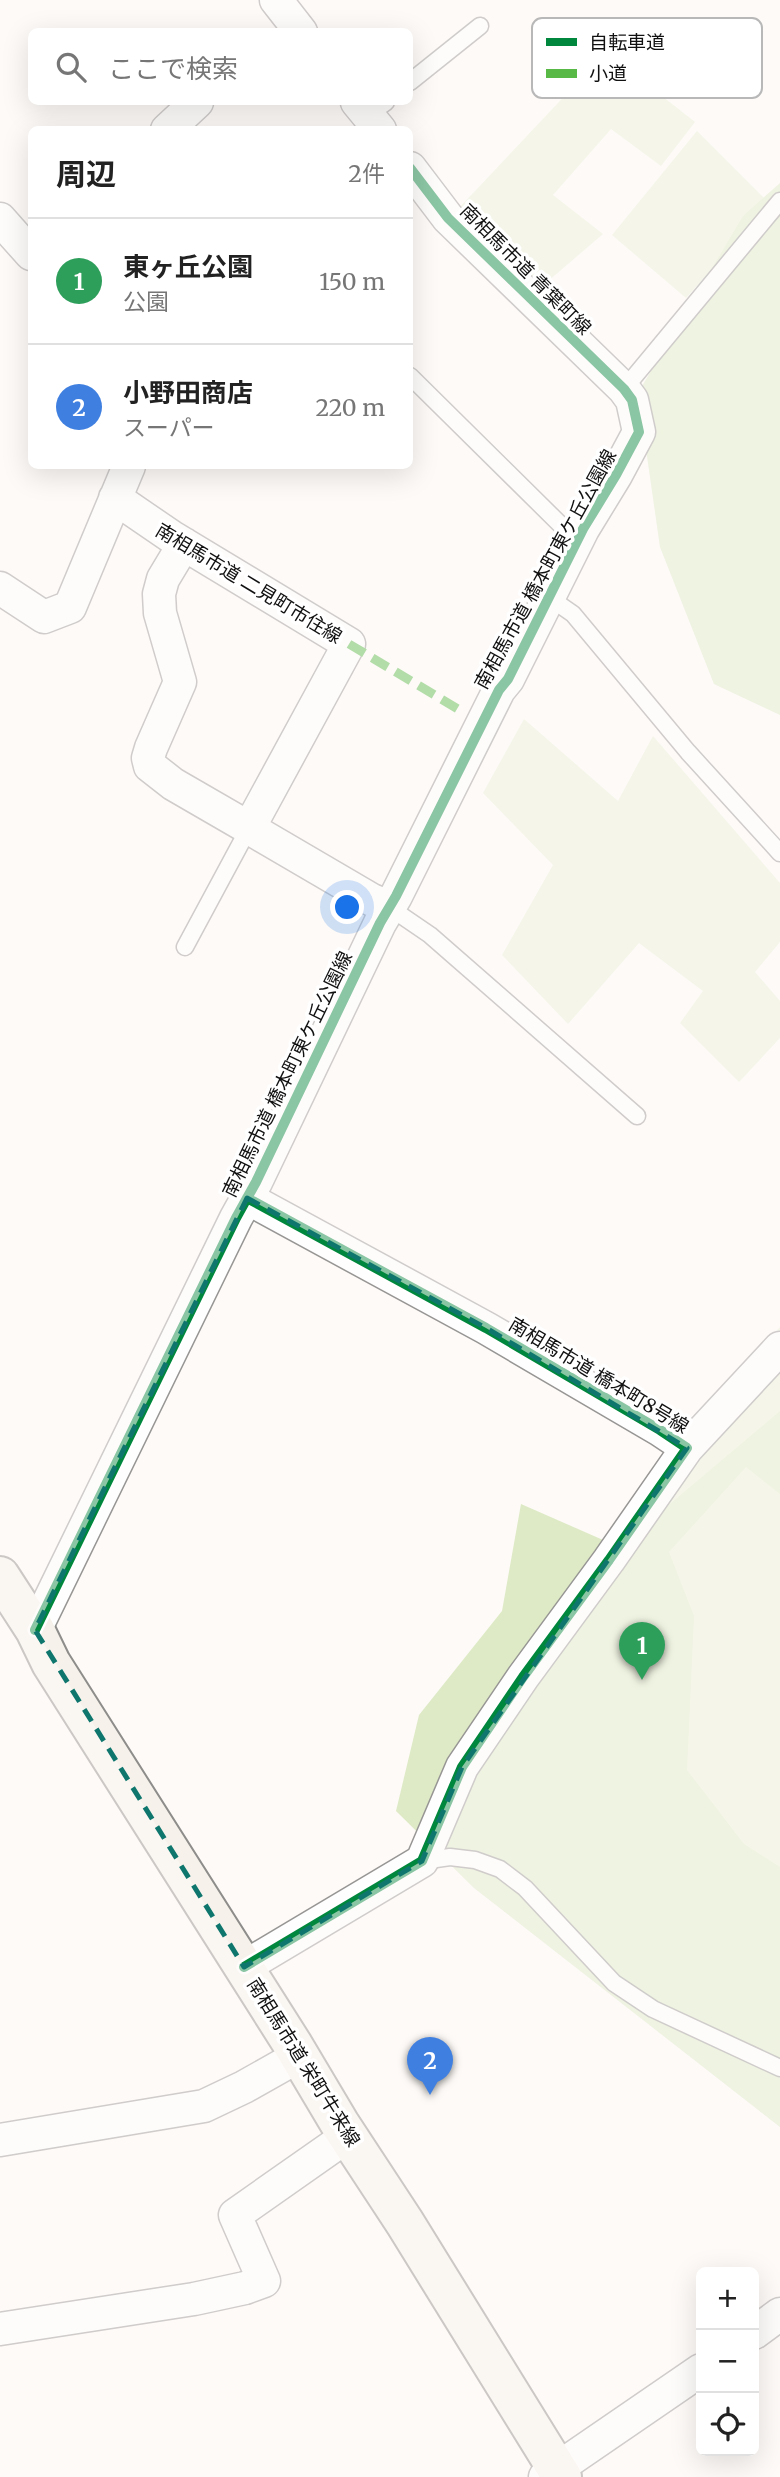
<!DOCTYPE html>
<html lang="ja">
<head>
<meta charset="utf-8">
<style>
  :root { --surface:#fff; --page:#f6f6f6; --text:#222; --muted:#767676; --line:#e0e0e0; --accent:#1a73e8 }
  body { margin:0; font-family:Merriweather,"Noto Sans JP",serif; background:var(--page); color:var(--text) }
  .controls { position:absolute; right:21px; bottom:21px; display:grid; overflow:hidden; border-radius:10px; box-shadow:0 7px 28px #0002 }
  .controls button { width:63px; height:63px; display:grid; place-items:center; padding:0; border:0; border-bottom:2px solid var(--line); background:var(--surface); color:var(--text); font:35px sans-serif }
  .you { position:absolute; left:348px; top:908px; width:24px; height:24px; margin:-18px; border:5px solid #fff; border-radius:50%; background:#1a73e8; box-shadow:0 0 0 10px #1a73e833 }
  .badge { display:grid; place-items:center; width:46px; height:46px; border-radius:50%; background:var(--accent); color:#fff; font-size:23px; font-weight:700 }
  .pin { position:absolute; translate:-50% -58px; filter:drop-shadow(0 2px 4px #0008) }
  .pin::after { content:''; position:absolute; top:37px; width:24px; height:21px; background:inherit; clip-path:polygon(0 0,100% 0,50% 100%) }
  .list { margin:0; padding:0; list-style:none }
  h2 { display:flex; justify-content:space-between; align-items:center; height:91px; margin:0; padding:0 28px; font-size:30px }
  h2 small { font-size:23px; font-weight:400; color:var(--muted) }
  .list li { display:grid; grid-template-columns:46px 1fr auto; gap:21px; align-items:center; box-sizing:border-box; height:126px; padding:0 28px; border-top:2px solid var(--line) }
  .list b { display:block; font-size:26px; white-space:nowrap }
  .list p { margin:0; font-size:23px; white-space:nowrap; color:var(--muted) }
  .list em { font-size:23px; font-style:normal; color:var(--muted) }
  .icon { flex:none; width:38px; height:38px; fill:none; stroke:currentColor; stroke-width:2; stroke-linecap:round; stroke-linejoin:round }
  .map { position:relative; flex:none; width:780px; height:2477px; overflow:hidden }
  .search { position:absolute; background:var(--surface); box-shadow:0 7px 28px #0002; left:28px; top:28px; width:385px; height:77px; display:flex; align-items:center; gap:18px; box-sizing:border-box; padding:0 24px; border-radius:10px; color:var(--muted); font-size:26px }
  .panel { position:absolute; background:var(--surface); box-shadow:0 7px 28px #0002; left:28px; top:126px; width:385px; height:343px; border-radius:10px }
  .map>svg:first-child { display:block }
  .green { fill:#ebf2d7 }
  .forest { fill:#deeac5 }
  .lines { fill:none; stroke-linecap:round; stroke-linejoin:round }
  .lane-casing { stroke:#979695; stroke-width:19 }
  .street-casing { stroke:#979695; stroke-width:35 }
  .secondary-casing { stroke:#8e8d8b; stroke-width:42 }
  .lane { stroke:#fffefe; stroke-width:16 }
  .street { stroke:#fffefe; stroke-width:32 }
  .secondary { stroke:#f6f2eb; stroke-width:38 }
  .quiet { stroke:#58b947; stroke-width:9; stroke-dasharray:18 9; stroke-linecap:butt }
  .cycleway-casing { stroke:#fff; stroke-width:15 }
  .cycleway { stroke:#00873e; stroke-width:10 }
  .marked { fill:none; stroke:#0f766e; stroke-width:5; stroke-dasharray:14 9; stroke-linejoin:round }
  .labels { text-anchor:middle; stroke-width:7; stroke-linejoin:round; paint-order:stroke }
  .street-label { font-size:19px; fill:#111; stroke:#fff }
  .key { fill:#fff; stroke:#b8b8b8; stroke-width:2 }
  .key-label { font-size:19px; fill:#111 }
</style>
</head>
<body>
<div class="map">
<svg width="780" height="2477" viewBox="0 0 780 2477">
  <rect width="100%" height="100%" fill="#fdfaf7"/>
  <path class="green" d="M606,52L695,122L661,166L611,129L553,195L603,234L540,288L459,208Z
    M697,131L770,204L686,298L612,235Z
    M524,719L618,801L653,736L780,883V942L755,972L780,1001V1038L739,1082L680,1023L703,991L639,943L568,1024L502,955L553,865L483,793Z
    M780,1327V2115L599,1551L689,1424Z"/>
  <path class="forest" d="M780,183V715L714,684L660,547L638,393L743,216Z
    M780,1411V1494L746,1467L669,1552L694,1616L687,1770L744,1844L780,1867V2127L474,1888L396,1811L419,1715L502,1611L521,1504L619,1547Z"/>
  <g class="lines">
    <g class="lane-casing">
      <path id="lane" d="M410,82L480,26
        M368,115L386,102
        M410,376L577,541
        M624,389L780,201
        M550,598L573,614L688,752L780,853
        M389,907L430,935L637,1116
        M185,947L249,828
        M422,1861L450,1857L475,1860L500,1869L525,1888L614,1983L653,2009L780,2068"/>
    </g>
    <g class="street-casing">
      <path id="street" d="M276,0L301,32
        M357,102L380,130
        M167,130L197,102
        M0,219L31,254
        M115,498L172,537L349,644L249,828L372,900L389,907
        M184,544L163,579L159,594L160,613L180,682L151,748L148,758L150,766L173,784L249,828
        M0,588L44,617L70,607L129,466
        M687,1448L780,1348
        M35,1630L236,1218L256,1182L380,923L396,896L499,690L508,679L583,529L616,475L639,432L632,400L624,389L448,218L410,168
        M244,1967L422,1861L462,1767L523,1677L609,1560L687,1448L660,1430L486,1328L247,1198
        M0,2140L204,2106L244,2087L299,2056
        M0,2329L194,2299L245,2288L264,2281L235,2215L349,2135
        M754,2333L780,2314
        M545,2477L701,2370"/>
    </g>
    <g class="secondary-casing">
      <path id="secondary" d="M0,1576L35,1630L51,1663L293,2045L340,2124L405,2223L562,2477"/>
    </g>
    <use href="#lane" class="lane"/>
    <use href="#street" class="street"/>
    <use href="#secondary" class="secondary"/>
    <path class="quiet" d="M349,644L458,709"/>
    <g class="cycleway-casing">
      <path id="cycleway" d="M35,1630L236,1218L256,1182L380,923L396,896L499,690L508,679L583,529L616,475L639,432L632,400L624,389L448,218L410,168
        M244,1967L422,1861L462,1767L523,1677L609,1560L687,1448L660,1430L486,1328L247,1198"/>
    </g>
    <use href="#cycleway" class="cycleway"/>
  </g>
  <path d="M0 0H780V2477H0ZM247,1198L486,1328L687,1448L462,1767L422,1861L244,1967L35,1630Z" fill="#fdfaf7" fill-opacity=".55" fill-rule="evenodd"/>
  <path class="marked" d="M247,1198L486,1328L687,1448L462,1767L422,1861L244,1967L35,1630Z"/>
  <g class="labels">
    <g class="street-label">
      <text transform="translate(526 269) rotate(45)" y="7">南相馬市道 青葉町線</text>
      <text transform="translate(545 569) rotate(-61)" y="7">南相馬市道 橋本町東ケ丘公園線</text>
      <text transform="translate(249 583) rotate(31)" y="7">南相馬市道 二見町市住線</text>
      <text transform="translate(287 1074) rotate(-64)" y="7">南相馬市道 橋本町東ケ丘公園線</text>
      <text transform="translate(599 1375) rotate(31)" y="7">南相馬市道 橋本町8号線</text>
      <text transform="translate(304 2062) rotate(58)" y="7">南相馬市道 栄町牛来線</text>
    </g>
  </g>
  <rect x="532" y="18" width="230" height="80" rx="10" class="key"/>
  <rect x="546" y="38" width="31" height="8" fill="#00873e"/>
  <rect x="546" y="69" width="31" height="9" fill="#58b947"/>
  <g class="key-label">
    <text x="589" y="49">自転車道</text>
    <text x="589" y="80">小道</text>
  </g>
</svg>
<div class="controls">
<button>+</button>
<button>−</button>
<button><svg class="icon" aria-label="locate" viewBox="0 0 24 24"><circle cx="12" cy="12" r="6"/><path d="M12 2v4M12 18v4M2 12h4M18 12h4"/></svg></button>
</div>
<div class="you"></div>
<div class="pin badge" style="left:642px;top:1680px;background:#2e9e5b">1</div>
<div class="pin badge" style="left:430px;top:2095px;background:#3f7fe0">2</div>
<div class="search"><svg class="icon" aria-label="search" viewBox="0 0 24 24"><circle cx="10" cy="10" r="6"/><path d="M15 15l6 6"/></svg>ここで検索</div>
<section class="panel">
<h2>周辺<small>2件</small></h2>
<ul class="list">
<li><span class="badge" style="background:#2e9e5b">1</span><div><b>東ヶ丘公園</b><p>公園</p></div><em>150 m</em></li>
<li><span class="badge" style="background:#3f7fe0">2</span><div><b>小野田商店</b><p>スーパー</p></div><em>220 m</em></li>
</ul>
</section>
</div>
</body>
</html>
